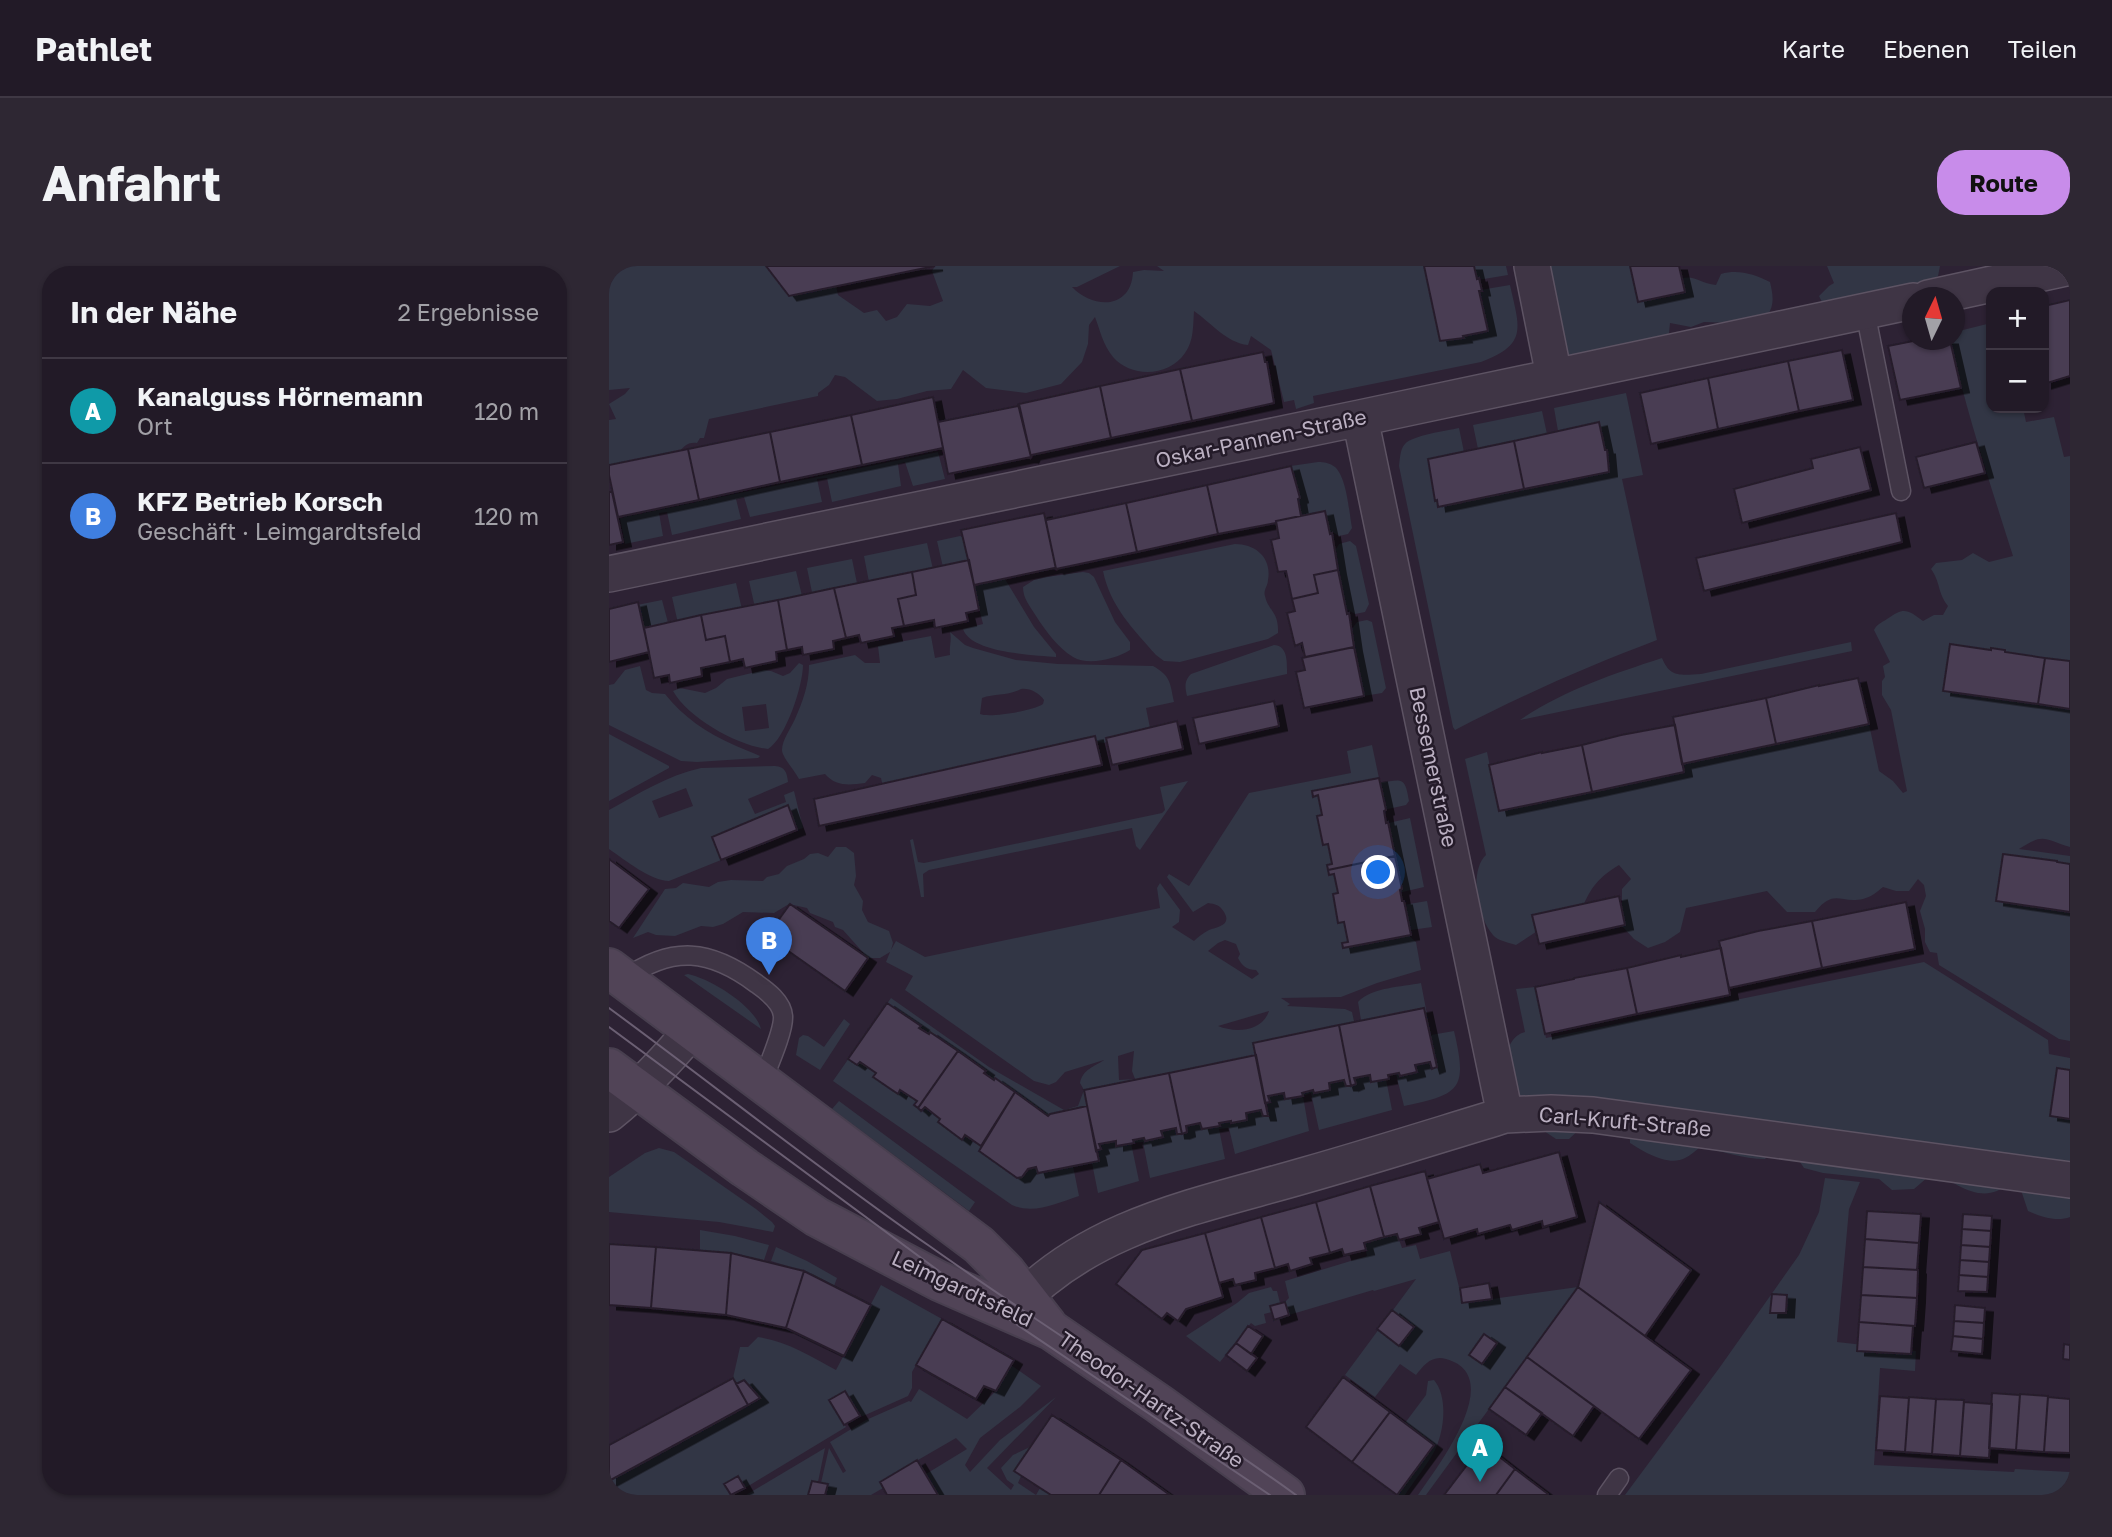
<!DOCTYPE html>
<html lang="de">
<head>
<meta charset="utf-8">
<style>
  :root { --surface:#221a27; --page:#2e2733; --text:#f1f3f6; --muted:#a2a1a7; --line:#3f3844; --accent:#c88cea }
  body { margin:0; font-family:"Golos Text",sans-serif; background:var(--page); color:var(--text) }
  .controls { position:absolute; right:21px; top:21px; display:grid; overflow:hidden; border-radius:14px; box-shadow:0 2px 5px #0004 }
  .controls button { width:63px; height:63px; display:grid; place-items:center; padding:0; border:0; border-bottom:2px solid var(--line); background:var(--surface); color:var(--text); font:35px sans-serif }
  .compass { position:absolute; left:1293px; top:21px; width:63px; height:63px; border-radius:50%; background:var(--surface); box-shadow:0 2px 5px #0004; rotate:5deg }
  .you { position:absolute; left:770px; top:607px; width:24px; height:24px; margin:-18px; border:5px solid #fff; border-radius:50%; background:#1a73e8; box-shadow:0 0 0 10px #1a73e833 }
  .badge { display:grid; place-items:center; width:46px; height:46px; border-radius:50%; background:var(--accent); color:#fff; font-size:23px; font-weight:700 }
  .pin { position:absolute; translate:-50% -58px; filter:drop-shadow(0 2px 4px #0008) }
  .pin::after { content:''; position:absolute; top:37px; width:24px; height:21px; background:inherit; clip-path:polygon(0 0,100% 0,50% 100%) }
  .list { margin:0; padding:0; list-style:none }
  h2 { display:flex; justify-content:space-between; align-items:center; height:91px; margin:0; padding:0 28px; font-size:30px }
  h2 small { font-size:23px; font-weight:400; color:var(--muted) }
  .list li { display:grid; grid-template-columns:46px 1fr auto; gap:21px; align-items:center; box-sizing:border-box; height:105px; padding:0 28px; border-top:2px solid var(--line) }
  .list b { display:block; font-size:26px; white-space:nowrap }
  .list p { margin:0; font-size:23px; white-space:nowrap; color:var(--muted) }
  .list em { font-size:23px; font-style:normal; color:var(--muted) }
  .map { position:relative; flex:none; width:1461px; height:1229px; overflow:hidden; border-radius:28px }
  header { display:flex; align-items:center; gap:42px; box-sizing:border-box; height:98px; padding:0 35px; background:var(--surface); border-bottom:2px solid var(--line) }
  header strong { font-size:33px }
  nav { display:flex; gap:38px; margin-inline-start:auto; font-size:24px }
  .intro { display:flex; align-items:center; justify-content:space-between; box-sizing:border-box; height:168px; padding:0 42px }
  h1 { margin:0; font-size:49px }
  .button { padding:18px 32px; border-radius:28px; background:var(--accent); color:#111; font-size:24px; font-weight:700 }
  main { display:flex; gap:42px; padding:0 42px }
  aside { flex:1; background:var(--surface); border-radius:28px; box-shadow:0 2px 5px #0004 }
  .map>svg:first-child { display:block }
  .green { fill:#323645; fill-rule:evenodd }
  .building { fill:#493c52; stroke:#261d2c; stroke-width:2; filter:url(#shadow) }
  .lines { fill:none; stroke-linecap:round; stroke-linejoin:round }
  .lane-casing { stroke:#5d5363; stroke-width:21 }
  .street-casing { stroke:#5d5363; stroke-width:38 }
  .secondary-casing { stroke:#483f4f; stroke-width:42 }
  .lane { stroke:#3f3545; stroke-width:18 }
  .street { stroke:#3f3545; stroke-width:35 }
  .secondary { stroke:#514457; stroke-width:38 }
  .tram { stroke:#6b5f73; stroke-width:2 }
  .labels { text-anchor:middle; stroke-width:5; stroke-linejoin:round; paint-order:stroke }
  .street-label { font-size:21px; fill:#bbb0c2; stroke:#241b29 }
</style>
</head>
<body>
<header>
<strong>Pathlet</strong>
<nav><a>Karte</a><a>Ebenen</a><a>Teilen</a></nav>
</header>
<div class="intro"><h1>Anfahrt</h1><a class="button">Route</a></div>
<main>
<aside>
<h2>In der Nähe<small>2 Ergebnisse</small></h2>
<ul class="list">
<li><span class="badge" style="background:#0f9aa8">A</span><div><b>Kanalguss Hörnemann</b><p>Ort</p></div><em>120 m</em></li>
<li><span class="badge" style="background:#3f7fe0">B</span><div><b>KFZ Betrieb Korsch</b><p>Geschäft · Leimgardtsfeld</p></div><em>120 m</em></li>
</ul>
</aside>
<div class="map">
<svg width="1461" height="1229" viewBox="0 0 1461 1229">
  <defs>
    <filter id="shadow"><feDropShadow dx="8" dy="4.5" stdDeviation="0" flood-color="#0009"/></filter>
  </defs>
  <rect width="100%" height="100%" fill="#2d2234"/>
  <path class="green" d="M0,0H157L180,30L192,28L215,13L227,20L229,29L255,47L268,44L277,55L288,51L298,38L321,40L334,35L323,5L326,0H511L468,21H463C484,43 522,44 524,6L535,4L555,5L548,0H897L899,9L869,14L871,24L901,19C910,61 920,78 872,96L704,130L705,137L687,143L685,134L675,136L662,84L642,70L639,79C618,77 601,56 585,45C584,59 585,75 576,87C560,111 522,112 504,91C494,79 491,64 486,51L480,59L479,78L473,96L452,118L417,127L377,122L354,104L342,123L318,125L288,133L268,135L236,111L226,109L220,119L209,127V130L100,153L95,172H91L88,177C78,176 75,180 69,188L0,206V154L7,153L0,138L16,128L21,122L0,124Z
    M932,0H1021L1029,36L1060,31L1065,15C1085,6 1088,17 1107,19L1112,8C1129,3 1145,8 1161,16C1164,29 1166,39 1158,50L1123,57L1095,56L1082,61L1061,57L1060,67L1050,81L950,93Z
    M1218,0H1331L1329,10L1288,37L1217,44L1210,30L1220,20L1225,17Z
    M1382,57V142H1414L1417,156L1445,151L1455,191L1461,190V581C1435,574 1436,566 1410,583L1461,590V775L1450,773L1330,699L1328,687L1321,686L1316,676V663L1311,645L1317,630L1315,619L1309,613L1300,625H1287L1274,621C1268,626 1262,631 1254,633C1230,638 1226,622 1206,646H1178L1158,625L1077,642L1071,666L1056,676L1039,682L1025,673L1013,660V623L1022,613L1010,599C990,611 981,622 973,643L942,656L907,679C901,677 891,675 886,671C869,655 859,606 877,589L856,493L878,486L890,545L1075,506L1073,498L1260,458L1270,505L1284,515L1294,527L1298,525L1282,444L1273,429V415L1276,411L1274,400L1281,396L1265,364C1268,358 1272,357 1278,353C1295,341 1298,343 1314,355L1325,349H1334L1339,340C1328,326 1332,317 1322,303L1327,297L1353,294L1364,287L1380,296L1404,290C1381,218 1358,147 1341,74H1346V66Z
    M1017,127L1034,209L1013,213L1048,374C977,401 913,429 846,464L844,461L790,200C791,193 791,183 796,178C804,169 837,165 850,162L855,186L819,194L826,234H828L829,241L1000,206L999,198L1000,197L990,156L949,165L945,142Z
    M933,145L938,168L869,183L864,159Z
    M329,186L336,213L304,220L296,196L289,198L292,220L223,236L218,212L208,213L213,236L141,251L135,231L127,233L132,253L63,269L58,246L50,247L54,270L16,278L11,252Z
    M709,196C715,196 721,197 726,201C738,212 740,246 743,262L739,268L730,270L720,264L716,245L692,250L689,233L690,232L682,200Z
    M351,270L379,280L355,321L93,379L28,370V339L53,334L62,368L71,366L63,331L127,317L136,357L149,355L140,315L187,305L194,334L204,331L198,302L243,293L250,327L260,316L255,290L318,277L326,312L336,310L328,275Z
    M741,275L747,280L760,338L756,346L746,348L737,343L725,286L730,278Z
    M626,278C647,278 663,292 659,314C659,320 654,324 656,330C659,345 670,345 669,367L659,373L571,396L555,395L547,389C524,363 501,340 494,305Z
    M474,306L480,307L485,311L506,356L521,376V384C507,393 479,400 464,391C449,382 436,364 427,350C421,340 414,333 414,321L425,314L437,311Z
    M396,313L425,361L447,388V391C424,389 362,387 354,363L374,358L364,319Z
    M758,354L763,356L777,422L773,427L755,430L742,364L748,356Z
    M341,366L356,379L364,382L407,394L449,398L544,400C562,410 561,417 565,436L537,442L541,462L528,469L523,466L499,471L496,477L486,476L274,521L272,512L263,509L256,517C241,519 227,521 216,508L190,513C186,505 173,491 173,484C173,474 182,462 186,453C194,435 200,418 200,399L246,389L256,397H271L269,380L322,370L326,392L341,389C340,381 343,374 341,366ZM412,423C421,422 430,427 435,434L434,438C424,445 381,452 371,448L373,432C386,427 399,430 412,423Z
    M1242,376L1243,385L911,454C953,425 1004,408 1053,392C1061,412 1072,409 1092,408Z
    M665,379C679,380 678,396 678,408L578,430C576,421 575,415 582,408Z
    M190,397L194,399C194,419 177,472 159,483C129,480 79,452 64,425L71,422L96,427L107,422L118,413L155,404L162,405L174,410L181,407ZM157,438L160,462L136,465L133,441Z
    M31,400L37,424L43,427L56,428C74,451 98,467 125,479C133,483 143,486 151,490L149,492L88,496L72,495L0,459V419L5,418L16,404Z
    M0,468L60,500V502L0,535Z
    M763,479L771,517C794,513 796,511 800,535L797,539L770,545L771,559L801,552L815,621L785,628L794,639L818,635L823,661L795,665L807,676L812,704L768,717L732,731L672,732L681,738L678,740L736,743L743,746L749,774L755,772L749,736C763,721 793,721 812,717L822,769L845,765C859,824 851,828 795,840L785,800L775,803L783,844L710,864L702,827L694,830L700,865L626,888L620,862L610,863L616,893L541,912L534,876L522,877L530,915L489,927L483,897L464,900L470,930C448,937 425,949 403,939L224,815L282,732L380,801L455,844L469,840L475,824L471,817C474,803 485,801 495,794L456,806L447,816L440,819L425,815L296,724L304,710L277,696L281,686L271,692H259L234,664L226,661L224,656L201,647L198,642L180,638L165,647L134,646L114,658L104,661L92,660L66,670L47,669L39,666L24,672L56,623L67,622L74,617L100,621L109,616L122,614L154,615L158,611L170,608L178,600L195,593L201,588L209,587L219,591L227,581H237L245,587L247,610L245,619L254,635L253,644L259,656L280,665L284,677L282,684L287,675L316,691L551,642L548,622L551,617L571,644L570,656L563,661L585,675C589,671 594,667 600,664C609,661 623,659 615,646C611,639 606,638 599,637L584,646L558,611L560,608L580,620L640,527L742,507L738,485ZM616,674L627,678L631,688L629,692C633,700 638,704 647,704L650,708L643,713L599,685L609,677ZM660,745C653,766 626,767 609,760ZM525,785L523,805L526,813L510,814L509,790Z
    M166,500C176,501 178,506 179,516L139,533L146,548L177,536L175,529L185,525L194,562L188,564L179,540L104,571L112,594L60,615C42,615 16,594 0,583V544C29,528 59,509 92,502ZM77,522L84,540L50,552L43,535Z
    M579,515L531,584L527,580L523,562L320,604L314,608L315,631H312L301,574L304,573L309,596L315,597L553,547L556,544L551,521Z
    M1315,696L1439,774L1440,788L1461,792V951C1448,956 1432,951 1419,945L1411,921L1400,917C1376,940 1348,920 1326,905L1305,923L1283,924L1270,913L1214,907L1195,902L1187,890L1170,877L1156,893C1134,893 1113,885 1091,881C1086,885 1081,890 1076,892C1060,901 1035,886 1021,877V862H972L960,873H947L935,865L930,850L907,833C907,831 908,822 908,821C907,817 903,815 901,811C893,797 898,770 916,766L907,723L926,721L937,772Z
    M79,708C102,713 146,740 152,763L75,709Z
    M235,753L241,758L211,804L187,789L190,772L194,769L199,770L215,781Z
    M230,835L366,936L360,945L223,843Z
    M50,882L65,886L147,943L163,956L166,960L164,966L110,956L0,946V911L36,887Z
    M1216,912L1251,916L1240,943L1228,1076L1307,1085L1306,1105L1271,1102L1265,1199L1405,1206L1406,1203L1461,1206V1229H1016L1111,1101L1190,989L1210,946Z
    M91,964L126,970L160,979L155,994L122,987L91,985Z
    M788,968L793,982L807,979L811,993L841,985L854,1037L969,1021L817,1229H809C828,1201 899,1110 837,1093C823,1089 815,1099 807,1109L791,1098L766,1131L736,1109L807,1013L765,1025L764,1024L680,1049L676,1036L680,1032L676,1015L758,990L755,977Z
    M167,981L198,995L228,1012L225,1020L195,1005L162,995Z
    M272,1019L333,1053L303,1106V1122L299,1130L254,1150H251L235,1125L221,1134L237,1161L136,1222L128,1210L116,1218L122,1229H0V1215L150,1133L127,1118L124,1112L131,1081H139L149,1071C178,1075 201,1090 227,1104Z
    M662,1021L664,1025H668L671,1037L661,1040L663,1046L655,1048L657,1057L646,1060L642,1057L611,1096L577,1070L628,1037L640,1027Z
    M402,1099L432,1120L411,1141L371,1172L356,1199L361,1206L391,1174L447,1131L378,1202L402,1224L405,1219L398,1214L392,1202L404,1189L421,1181L406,1205L412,1210L409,1217L427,1229L431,1222L442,1229H329L317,1208L358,1183L347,1172L271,1216L274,1222L262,1229H216L212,1217L220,1182L234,1207L237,1205L221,1176L257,1154L300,1135L302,1136L310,1123L358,1153L387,1125Z
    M825,1114C840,1132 835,1168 824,1188C816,1202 805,1215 796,1229H788L825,1180L796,1157L817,1129L819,1115Z
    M216,1182L209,1216L203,1215L199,1229H137Z"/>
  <path class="building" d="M157,0H326L180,30Z
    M815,0H865L868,13L870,12L873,25H870L879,65L854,70L855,72L831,75Z
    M1021,0H1070L1076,26L1029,36Z
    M1461,34V110L1435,118V40Z
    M1309,74H1341L1352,122L1291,134L1279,80Z
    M1233,84L1244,134L1190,145L1179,95Z
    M654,86L656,96H658L665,137L583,155L571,103Z
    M1179,95L1190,145L1109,163L1099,112Z
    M571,103L583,155L502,172L491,120Z
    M1099,112L1109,163L1042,178L1031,127Z
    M491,120L502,172L423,189L422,191L410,138Z
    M324,131L334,182L253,199L242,149Z
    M409,138L422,191L339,208L329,156L409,140Z
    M242,149L253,199L171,216L161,166Z
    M990,156L996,184H998L1000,206L915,223L905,175Z
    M161,166L171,216L90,234L79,183Z
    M905,175L915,223L829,241L828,234L826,235L819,193Z
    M1367,176L1376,207L1315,222L1307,191Z
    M1251,181L1262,224L1133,257L1125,223L1204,202L1202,193Z
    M79,183L90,234L9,251L0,209V199Z
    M682,200L691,232L689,233L692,250L667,255V257L609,268L598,219Z
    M598,219L609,268L528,286L517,237Z
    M0,226H3L14,276L0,279Z
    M517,237L528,286L447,303L436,251L437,254Z
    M716,245L721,268L723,267L729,304L705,309L709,327L683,333L677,305L669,306L662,274L670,272L667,255Z
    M435,247L447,303L445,302L365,319L352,264Z
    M1287,247L1293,276L1095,325L1087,292Z
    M360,294L370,344L357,347L359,355L326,362L325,354L295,360L289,333L307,329L303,306Z
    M729,304L738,348L740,347L745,381L696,391L693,377L686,380L678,347L686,345L683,333L709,327L705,309Z
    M303,306L307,329L289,333L295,360L283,362L285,370L252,377L250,369L237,372L225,322Z
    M225,322L237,372L224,375L225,383L194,389L193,381L178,384L169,334Z
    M169,334L178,384L167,386L168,395L136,402L134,393L121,396L116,370L97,374L92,349Z
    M29,336L40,386L0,396V343Z
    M92,349L97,374L116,370L121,396L92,402L93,410L61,417L60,409L45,412L35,362Z
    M1341,378L1382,384V382L1396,384V386L1436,392L1429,438L1334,425Z
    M745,381L755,430L695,442L687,406L696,404L693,392Z
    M1436,392L1461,395V443L1429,438Z
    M1249,412L1260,458L1167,478L1157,432L1210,419V420Z
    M1157,432L1167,478L1073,498L1064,451Z
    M665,435L670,460L590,478L584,452Z
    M568,455L574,483L503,499L497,472Z
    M1066,459L1075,506L983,526L973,479L1012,469Z
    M486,470L493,499L210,560L205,533Z
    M973,479L983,526L890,545L880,499L933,486V487Z
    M770,512L777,544L775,545L777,557L779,556L786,590L719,604L718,599L723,598L719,578L714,579L708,550L713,549L709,529L704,531L703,525Z
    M179,539L188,564L112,594L103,571Z
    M1394,588L1448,595V596L1461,598V646L1387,635Z
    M786,590L793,623L791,624L793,635H795L802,669L734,682L733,677L739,676L735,656L729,657L724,628L729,627L725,608L720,609L719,604Z
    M0,593L40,623L10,662L0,655Z
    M1010,630L1016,659L930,678L923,649Z
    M1297,636L1306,683L1213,702L1203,655Z
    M181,638L259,692L236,725L158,670Z
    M1203,655L1213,702L1120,722L1110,675L1149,665Z
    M1112,682L1121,729L1028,748L1018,702L1072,689V691Z
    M1018,702L1028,748L936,768L926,721L965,713V712Z
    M278,737L312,760L310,762L320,768L321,766L349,785L309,842L305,839L308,835L291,824L289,828L264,811L267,807L251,796L248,799L239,793Z
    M815,742L828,801L823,803L821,796L806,799L808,806L791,810L790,807L779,809L780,813L762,816L761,809L745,812L747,818L742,820L730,759Z
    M730,759L742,820H737L735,814L720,817L721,824L705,827L704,824L693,827L694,830L676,833L675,827L659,830L661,836L656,837L644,777Z
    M349,785L377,805L375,807L385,814L386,812L406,826L372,880L356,869L353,874L329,856L331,853L316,841L312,845L309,842Z
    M647,789L659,850H654L652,844L637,847L638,854L622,857V855L610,857L611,860L593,863L591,857L577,860L578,866L573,868L560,807Z
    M1448,802L1461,804V853L1441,850Z
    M560,807L573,868H568L567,862L552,865L554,871L536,875L535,872L524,874L525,877L507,880V875L490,878L492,883L487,885L475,824Z
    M406,826L439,850L441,848L478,840L490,895L429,907L427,901L419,903L413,911L408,912L370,885Z
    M950,886L968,951L934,961L933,955L903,964L901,959L869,968L868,963L835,973L818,913L871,898L874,907Z
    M816,905L830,956L810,962L812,968L790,974L788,968L775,971L761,920Z
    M761,920L775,971L755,977L757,984L735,989L733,983L721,987L707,936Z
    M707,936L721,987L701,992L703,998L681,1005L679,998L666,1002L652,951Z
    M990,936L1082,1004L1036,1070L969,1021Z
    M1258,945L1312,948L1310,977L1256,973Z
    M1354,948L1383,950L1382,965L1353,963Z
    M652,951L666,1002L646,1007L647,1014L626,1019L624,1013L610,1017L596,967Z
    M1353,963L1382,965L1381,981L1352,979Z
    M596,967L614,1031L577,1043L569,1055L558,1047L553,1053L507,1018L533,984Z
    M1256,973L1310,977L1308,1004L1254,1001Z
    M0,978L47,981L42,1042L0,1039Z
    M1352,979L1381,981L1380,996L1351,994Z
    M47,981L122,987L117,1049L42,1042Z
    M122,987L195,1005L177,1062L117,1049Z
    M1351,994L1380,996L1379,1011L1350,1009Z
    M1254,1001L1309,1004L1308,1032L1252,1029Z
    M195,1005L262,1039L235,1090L177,1062Z
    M1350,1009L1379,1011L1378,1026L1349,1025Z
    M880,1017L883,1033L853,1037L851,1022Z
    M969,1021L1082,1104L1030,1173L918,1091Z
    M1163,1028L1178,1029L1177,1047H1161Z
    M1252,1029L1308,1032L1306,1060L1250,1056Z
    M676,1036L680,1049L665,1054L661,1040Z
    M1346,1039L1376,1042L1375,1057L1345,1055Z
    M783,1044L805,1061L790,1080L768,1063Z
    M333,1053L405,1094L387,1125L375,1120L367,1133L307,1099Z
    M1345,1055L1375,1057L1374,1073L1344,1070Z
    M1250,1056L1304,1060L1302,1088L1248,1085Z
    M639,1060L654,1070L642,1088L627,1077Z
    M875,1068L888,1077L873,1098L860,1089Z
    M1344,1070L1374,1073L1373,1088L1342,1085Z
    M627,1077L648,1092L638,1105L617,1089Z
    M1455,1078L1461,1079V1094L1454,1093Z
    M918,1091L985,1140L964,1170L896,1121Z
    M734,1111L781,1146L743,1196L697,1161Z
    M124,1112L139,1139L0,1215V1179Z
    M135,1114L151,1132L139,1139L127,1118Z
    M896,1121L933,1147L917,1169L880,1143Z
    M236,1125L251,1150L235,1159L220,1134Z
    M1383,1127L1411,1129L1407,1184L1380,1182Z
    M1411,1128L1439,1130L1435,1186L1407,1184Z
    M1271,1130L1300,1132L1296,1186L1267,1184Z
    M1300,1131L1327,1133L1323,1188L1296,1186Z
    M1439,1131L1461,1133V1187L1435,1186Z
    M1327,1133L1355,1134L1351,1190L1323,1188Z
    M1355,1136L1383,1138L1380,1192L1351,1190Z
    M781,1146L825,1179L788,1229L743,1196Z
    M443,1149L512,1194L490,1229H442L405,1205Z
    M874,1178L906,1203L887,1229H835Z
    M308,1194L329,1229H278L271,1216Z
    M512,1194L561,1229H490Z
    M906,1203L939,1228L938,1229H887Z
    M129,1210L136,1222L122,1229L115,1218Z
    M203,1215L219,1218L216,1229H199Z"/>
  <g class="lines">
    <g class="lane-casing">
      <path id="lane" d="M1256,45L1292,225
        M15,713C64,679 101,683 148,718C158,725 173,736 174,750C175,765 159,800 153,816
        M998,1229L1010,1212"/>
    </g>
    <g class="street-casing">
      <path id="street" d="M923,0L945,110
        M1319,32L1461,1
        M751,152L896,849
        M0,308L751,152L1304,35
        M0,848C31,823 57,795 83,764
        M401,1046C478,959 591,940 697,909C764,890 830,869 896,849L942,847L984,849L1461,914"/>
    </g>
    <g class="secondary-casing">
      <path id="secondary" d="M0,702L370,979L396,1005L438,1059
        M0,802L136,902L208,951L330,1015L442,1064L550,1138L676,1229"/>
    </g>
    <use href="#lane" class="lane"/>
    <use href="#street" class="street"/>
    <use href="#secondary" class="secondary"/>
    <path class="tram" d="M0,742C106,820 210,903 319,979C440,1065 566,1142 687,1229
      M0,761L346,1017L661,1229"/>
  </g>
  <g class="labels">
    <g class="street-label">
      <text transform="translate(652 173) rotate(-12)" y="7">Oskar-Pannen-Straße</text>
      <text transform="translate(824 501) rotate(78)" y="7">Bessemerstraße</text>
      <text transform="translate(1016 856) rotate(5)" y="7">Carl-Kruft-Straße</text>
      <text transform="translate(353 1023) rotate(25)" y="7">Leimgardtsfeld</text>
      <text transform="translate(542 1134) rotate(35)" y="7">Theodor-Hartz-Straße</text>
    </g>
  </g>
</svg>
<div class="controls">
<button>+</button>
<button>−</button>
</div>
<svg class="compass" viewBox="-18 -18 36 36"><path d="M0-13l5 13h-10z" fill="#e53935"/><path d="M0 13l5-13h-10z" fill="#a2a1a7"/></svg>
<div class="you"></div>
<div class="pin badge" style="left:871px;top:1216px;background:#0f9aa8">A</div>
<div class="pin badge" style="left:160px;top:709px;background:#3f7fe0">B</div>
</div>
</main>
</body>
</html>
